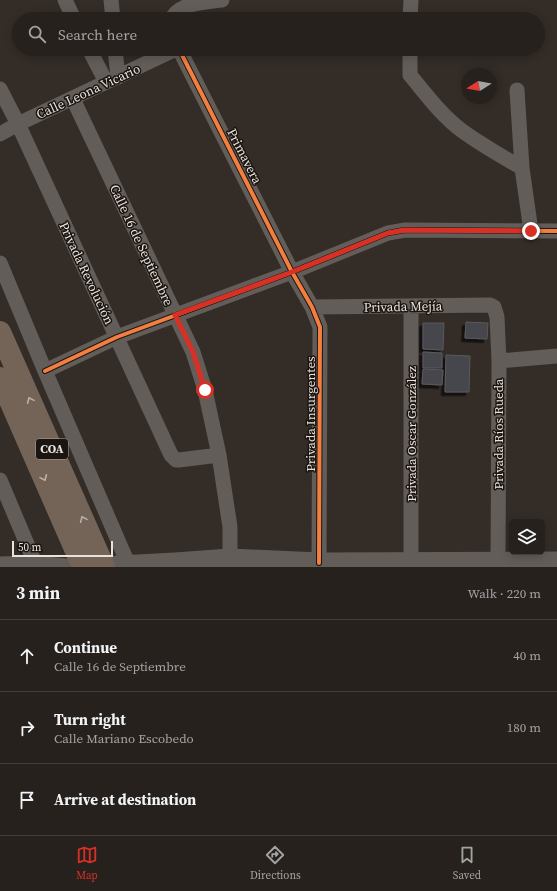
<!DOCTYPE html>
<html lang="en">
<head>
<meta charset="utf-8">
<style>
  :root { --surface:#26211d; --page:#322e2a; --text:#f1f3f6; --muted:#a4a3a4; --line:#423e3b; --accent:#d93025 }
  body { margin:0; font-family:"Source Serif 4",serif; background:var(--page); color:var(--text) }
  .controls { position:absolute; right:12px; bottom:12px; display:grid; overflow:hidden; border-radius:6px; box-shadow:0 2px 10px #0003 }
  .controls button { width:36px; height:36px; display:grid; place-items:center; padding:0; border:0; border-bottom:1px solid var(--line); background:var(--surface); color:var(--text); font:20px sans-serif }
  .compass { position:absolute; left:461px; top:68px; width:36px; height:36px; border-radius:50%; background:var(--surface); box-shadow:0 2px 10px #0003; rotate:259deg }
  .scale { position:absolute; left:12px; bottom:10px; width:101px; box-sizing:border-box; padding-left:4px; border:2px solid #eae2dc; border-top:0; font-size:11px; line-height:14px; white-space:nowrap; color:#eae2dc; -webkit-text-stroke:3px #1b1511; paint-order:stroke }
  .stop { position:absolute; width:12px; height:12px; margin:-9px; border:3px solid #d93025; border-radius:50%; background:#fff }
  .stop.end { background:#d93025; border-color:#fff; box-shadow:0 1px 4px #0008 }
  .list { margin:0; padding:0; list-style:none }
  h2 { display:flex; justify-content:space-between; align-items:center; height:52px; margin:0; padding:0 16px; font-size:17px }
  h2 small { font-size:13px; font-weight:400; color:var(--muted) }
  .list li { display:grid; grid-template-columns:26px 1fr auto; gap:12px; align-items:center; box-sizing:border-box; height:72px; padding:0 16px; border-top:1px solid var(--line) }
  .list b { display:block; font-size:15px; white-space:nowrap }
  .list p { margin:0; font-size:13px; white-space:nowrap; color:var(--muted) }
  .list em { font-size:13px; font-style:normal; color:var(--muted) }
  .icon { flex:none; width:22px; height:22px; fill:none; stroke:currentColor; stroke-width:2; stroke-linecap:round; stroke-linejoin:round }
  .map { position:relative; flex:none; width:557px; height:567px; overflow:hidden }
  .search { position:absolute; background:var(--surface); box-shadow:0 2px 10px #0003; left:12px; right:12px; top:12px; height:44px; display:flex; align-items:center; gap:10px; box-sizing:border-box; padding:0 14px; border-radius:22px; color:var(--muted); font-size:15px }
  .sheet { height:268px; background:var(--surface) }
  nav { display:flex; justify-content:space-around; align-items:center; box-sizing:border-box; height:56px; border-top:1px solid var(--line); background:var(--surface); font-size:11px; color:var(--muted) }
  nav a { display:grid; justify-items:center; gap:2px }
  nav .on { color:var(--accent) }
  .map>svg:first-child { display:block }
  .building { fill:#44474e; stroke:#5b595a; filter:url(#shadow) }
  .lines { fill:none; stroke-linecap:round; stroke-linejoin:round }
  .street { stroke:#625d59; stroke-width:15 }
  .secondary { stroke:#625d59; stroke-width:21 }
  .highway { stroke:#736457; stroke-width:22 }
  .cycleway-casing { stroke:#1b1511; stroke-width:6 }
  .cycleway { stroke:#f27e40; stroke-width:4 }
  .oneway { stroke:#bab0a7 }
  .route { stroke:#d93025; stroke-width:5 }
  .labels { text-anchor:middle; stroke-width:3; stroke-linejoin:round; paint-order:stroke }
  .shield { fill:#1b1511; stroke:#aca49f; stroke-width:1 }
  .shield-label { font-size:12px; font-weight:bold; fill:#eae2dc }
  .street-label { font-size:13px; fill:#eae2dc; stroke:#1b1511 }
</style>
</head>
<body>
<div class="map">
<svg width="557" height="567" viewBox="0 0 557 567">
  <defs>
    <filter id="shadow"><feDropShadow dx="-3.5" dy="3.5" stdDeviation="0" flood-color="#0009"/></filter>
  </defs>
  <rect width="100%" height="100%" fill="#332c27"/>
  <path class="building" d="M466,322L488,323L487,339L465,338Z
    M423,323H444L443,350L423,349Z
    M423,352L442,353V368H423Z
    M446,355L470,356L469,392H445Z
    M423,369L443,370L442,385L422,384Z"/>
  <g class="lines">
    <path class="street" d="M65,0L74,19
      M111,0L113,19
      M172,19C177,3 208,2 222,0
      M410,19L411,0
      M89,49L106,82
      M115,49L118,77
      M179,49L292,272L312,307L320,327L319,563
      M410,49V75C426,94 441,115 461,130C480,144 501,156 522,168
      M0,89L18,124L171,455L176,460H179L219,455
      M517,90L522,168L531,231
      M73,99L193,352L205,390L219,455L230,527V559
      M0,134L18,124L176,49
      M0,263L45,371L123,552L130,567
      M411,306V562
      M312,307L490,305L494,307L497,317L499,361L498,563
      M499,361L557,356
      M45,371L117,337L292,272L388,233L405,230L557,231
      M0,480L35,563
      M0,564L35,563L78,567"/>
    <path class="secondary" d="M100,567L175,563L230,559L319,563L557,562"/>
    <path class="highway" d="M0,332L104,567
      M0,378L83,567"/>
    <g class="cycleway-casing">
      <path id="cycleway" d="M179,49L292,272L312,307L320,327L319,563
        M45,371L117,337L292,272L388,233L405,230L557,231"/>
    </g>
    <use href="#cycleway" class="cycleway"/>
  </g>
  <defs><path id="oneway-chevron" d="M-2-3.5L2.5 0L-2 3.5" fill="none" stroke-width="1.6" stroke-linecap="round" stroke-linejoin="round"/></defs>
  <g class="oneway">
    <use href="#oneway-chevron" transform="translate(30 400) rotate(-114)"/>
    <use href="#oneway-chevron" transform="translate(44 478) rotate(66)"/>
    <use href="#oneway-chevron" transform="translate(83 519) rotate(-114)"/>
  </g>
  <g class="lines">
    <path class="route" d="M205,390L193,352L175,315L292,272L388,233L405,230L531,231"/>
  </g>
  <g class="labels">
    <rect class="shield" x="36" y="439" width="32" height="20" rx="3"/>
    <g class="shield-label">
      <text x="52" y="453">COA</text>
    </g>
    <g class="street-label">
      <text transform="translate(88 91) rotate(-25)" y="5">Calle Leona Vicario</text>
      <text transform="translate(245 156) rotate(63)" y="5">Primavera</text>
      <text transform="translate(142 245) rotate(65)" y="5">Calle 16 de Septiembre</text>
      <text transform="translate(87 273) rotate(65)" y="5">Privada Revolución</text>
      <text transform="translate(403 306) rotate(-1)" y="5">Privada Mejía</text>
      <text transform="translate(310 414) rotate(-90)" y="5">Privada Insurgentes</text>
      <text transform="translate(411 434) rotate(-90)" y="5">Privada Oscar González</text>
      <text transform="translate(498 434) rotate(-90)" y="5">Privada Ríos Rueda</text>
    </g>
  </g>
</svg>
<div class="controls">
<button><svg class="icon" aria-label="layers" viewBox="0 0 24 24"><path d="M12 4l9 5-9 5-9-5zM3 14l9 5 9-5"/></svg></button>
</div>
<svg class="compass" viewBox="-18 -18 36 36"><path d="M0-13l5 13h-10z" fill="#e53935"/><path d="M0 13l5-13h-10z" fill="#a4a3a4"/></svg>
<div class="scale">50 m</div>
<div class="stop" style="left:205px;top:390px"></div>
<div class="stop end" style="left:531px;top:231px"></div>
<div class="search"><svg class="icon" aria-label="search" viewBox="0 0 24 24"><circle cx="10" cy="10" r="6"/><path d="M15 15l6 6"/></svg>Search here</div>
</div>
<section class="sheet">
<h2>3 min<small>Walk · 220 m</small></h2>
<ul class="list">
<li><svg class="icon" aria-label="ahead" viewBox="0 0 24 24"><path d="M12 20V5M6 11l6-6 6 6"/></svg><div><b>Continue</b><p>Calle 16 de Septiembre</p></div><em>40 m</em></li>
<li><svg class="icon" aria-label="right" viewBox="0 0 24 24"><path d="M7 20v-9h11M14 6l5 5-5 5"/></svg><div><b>Turn right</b><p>Calle Mariano Escobedo</p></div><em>180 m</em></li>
<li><svg class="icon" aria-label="arrive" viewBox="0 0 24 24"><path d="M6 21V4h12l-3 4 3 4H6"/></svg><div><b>Arrive at destination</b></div></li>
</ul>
</section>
<nav>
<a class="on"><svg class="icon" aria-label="map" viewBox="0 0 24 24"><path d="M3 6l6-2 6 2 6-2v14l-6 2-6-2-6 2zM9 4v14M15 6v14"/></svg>Map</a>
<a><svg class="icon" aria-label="directions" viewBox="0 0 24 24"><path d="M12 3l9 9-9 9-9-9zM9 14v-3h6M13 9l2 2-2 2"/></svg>Directions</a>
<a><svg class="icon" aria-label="saved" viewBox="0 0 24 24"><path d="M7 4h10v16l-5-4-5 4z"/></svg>Saved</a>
</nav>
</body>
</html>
